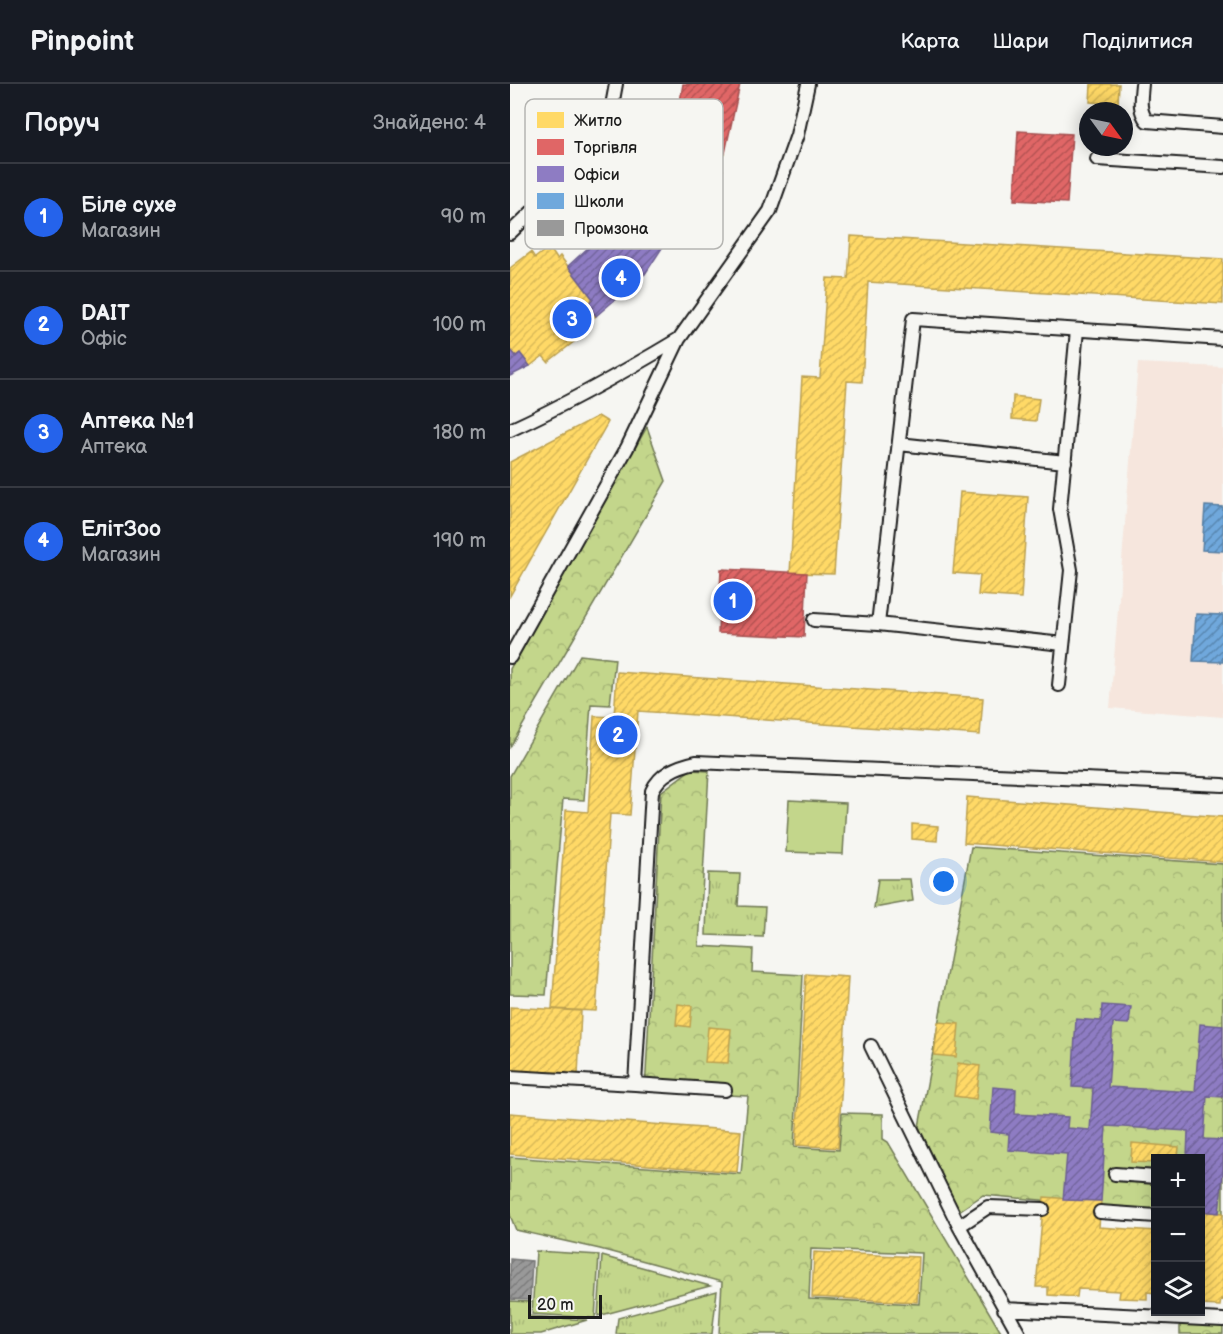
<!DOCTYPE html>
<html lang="uk">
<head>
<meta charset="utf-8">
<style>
  :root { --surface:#171b24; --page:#242831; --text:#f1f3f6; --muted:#9ea1a6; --line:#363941; --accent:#2563eb }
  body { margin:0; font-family:"Balsamiq Sans",sans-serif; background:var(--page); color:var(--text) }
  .controls { position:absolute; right:18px; bottom:18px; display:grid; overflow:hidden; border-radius:0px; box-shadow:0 3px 15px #0003 }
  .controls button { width:54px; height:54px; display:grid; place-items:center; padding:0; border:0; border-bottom:2px solid var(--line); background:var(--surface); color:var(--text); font:30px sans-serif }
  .compass { position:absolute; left:569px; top:18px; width:54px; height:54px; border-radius:50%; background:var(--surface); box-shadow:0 3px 15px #0003; rotate:123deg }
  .scale { position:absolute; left:18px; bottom:15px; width:74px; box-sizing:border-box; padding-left:6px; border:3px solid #1c1c1c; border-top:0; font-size:16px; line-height:21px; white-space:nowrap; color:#1c1c1c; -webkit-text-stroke:4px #f6f6f2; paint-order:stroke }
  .you { position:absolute; left:434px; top:798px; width:21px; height:21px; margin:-15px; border:4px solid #fff; border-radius:50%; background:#1a73e8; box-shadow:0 0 0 9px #1a73e833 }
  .badge { display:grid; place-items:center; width:39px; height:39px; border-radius:50%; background:var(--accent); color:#fff; font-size:20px; font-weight:700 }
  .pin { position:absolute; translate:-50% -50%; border:3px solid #fff; box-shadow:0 2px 6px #0006 }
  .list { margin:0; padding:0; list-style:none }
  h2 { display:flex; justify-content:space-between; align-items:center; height:78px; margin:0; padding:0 24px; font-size:26px }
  h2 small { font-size:20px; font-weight:400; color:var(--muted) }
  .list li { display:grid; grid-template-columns:39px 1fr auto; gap:18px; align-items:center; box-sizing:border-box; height:108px; padding:0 24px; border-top:2px solid var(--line) }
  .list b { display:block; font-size:22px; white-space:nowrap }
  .list p { margin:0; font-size:20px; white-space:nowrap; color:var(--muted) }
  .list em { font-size:20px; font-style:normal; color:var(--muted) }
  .icon { flex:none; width:33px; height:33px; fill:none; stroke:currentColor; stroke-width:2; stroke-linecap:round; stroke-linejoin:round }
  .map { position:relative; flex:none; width:713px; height:1250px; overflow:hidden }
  header { display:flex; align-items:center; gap:36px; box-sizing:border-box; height:84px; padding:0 30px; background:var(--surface); border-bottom:2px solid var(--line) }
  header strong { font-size:28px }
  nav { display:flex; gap:33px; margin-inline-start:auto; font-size:21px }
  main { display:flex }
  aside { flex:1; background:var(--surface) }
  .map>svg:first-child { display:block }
  .built { fill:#f6e6dd }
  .grass { fill:url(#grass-tufts); stroke:#707954; stroke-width:1.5 }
  .forest { fill:url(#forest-crowns); stroke:#707954; stroke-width:1.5; fill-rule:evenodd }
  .pitch { fill:#c3d68b; stroke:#707954; stroke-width:1.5 }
  .homes { fill:url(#homes-hatch); stroke:#bba050; stroke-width:1.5 }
  .shops { fill:url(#shops-hatch); stroke:#a55050; stroke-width:1.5 }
  .offices { fill:url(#offices-hatch); stroke:#6c5f91; stroke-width:1.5 }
  .schools { fill:url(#schools-hatch); stroke:#567ea2; stroke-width:1.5 }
  .industry { fill:url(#industry-hatch); stroke:#747474; stroke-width:1.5 }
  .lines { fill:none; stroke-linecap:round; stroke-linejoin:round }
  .service-casing { stroke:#1c1c1c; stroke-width:16 }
  .service { stroke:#f6f6f2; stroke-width:12 }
  .key { fill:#f6f6f2; stroke:#b5b5b2; stroke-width:1.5 }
  .key-label { font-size:16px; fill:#1c1c1c }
</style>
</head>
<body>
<header>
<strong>Pinpoint</strong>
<nav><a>Карта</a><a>Шари</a><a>Поділитися</a></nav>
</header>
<main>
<aside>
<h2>Поруч<small>Знайдено: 4</small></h2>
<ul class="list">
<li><span class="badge">1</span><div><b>Біле сухе</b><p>Магазин</p></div><em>90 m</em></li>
<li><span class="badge">2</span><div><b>DAIT</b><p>Офіс</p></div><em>100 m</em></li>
<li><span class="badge">3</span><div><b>Аптека №1</b><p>Аптека</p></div><em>180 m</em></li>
<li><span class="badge">4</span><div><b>ЕлітЗоо</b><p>Магазин</p></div><em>190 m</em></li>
</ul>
</aside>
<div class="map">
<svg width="713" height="1250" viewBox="0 0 713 1250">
  <defs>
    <pattern id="grass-tufts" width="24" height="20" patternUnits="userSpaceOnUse" patternTransform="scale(1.5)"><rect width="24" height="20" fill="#c3d68b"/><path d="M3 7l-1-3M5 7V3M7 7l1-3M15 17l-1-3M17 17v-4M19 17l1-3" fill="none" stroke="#a7b777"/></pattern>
    <pattern id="forest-crowns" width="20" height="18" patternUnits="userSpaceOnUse" patternTransform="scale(1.5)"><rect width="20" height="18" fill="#c3d68b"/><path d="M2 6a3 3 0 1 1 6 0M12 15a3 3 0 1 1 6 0" fill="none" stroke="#a7b777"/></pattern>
    <pattern id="homes-hatch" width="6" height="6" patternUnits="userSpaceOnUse" patternTransform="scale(1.5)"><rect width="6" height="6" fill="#ffd966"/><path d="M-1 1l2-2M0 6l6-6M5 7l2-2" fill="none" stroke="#daba58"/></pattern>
    <pattern id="shops-hatch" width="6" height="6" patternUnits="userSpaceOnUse" patternTransform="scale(1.5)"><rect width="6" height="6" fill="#e06666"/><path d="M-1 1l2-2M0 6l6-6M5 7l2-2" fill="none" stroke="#b55353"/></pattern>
    <pattern id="offices-hatch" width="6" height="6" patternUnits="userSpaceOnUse" patternTransform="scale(1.5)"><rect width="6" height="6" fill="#8e7cc3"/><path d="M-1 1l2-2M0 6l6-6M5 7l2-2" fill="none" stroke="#73659e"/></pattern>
    <pattern id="schools-hatch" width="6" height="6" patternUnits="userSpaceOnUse" patternTransform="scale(1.5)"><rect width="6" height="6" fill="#6fa8dc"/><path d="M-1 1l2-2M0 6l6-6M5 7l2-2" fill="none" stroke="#5a88b2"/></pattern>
    <pattern id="industry-hatch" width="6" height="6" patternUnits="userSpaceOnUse" patternTransform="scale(1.5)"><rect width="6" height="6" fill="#999"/><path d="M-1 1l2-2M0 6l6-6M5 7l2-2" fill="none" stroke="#7c7c7c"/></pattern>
  </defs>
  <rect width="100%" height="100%" fill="#f6f6f2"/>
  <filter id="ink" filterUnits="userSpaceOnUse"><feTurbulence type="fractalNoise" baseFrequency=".0167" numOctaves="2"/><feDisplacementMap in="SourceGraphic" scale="12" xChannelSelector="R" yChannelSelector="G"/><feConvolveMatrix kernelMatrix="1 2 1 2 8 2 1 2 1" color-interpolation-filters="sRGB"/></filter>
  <g filter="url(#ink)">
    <path class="built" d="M628,279L713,283V633L600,624Z"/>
    <path class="grass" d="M198,789L230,790L228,822L255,823L253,853L196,851Z
      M368,795H400L403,817L364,824Z
      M92,1172L200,1202L88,1232Z
      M207,1207L202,1250H106L108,1234Z
      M0,1217L20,1218L19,1232L77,1236L31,1250H0Z"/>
    <path class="forest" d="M137,343L156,397L0,663V585Z
      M70,571L105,575L100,621L81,620L74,716L53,715L36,911L0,910V692Z
      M180,686L199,687L189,862L243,865L242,888L293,891L284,1063L329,1066L332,1029L373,1030V1055L378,1058L492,1250H209L212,1198L90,1165L6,1146L0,1131V1073L231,1090L238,1012L135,1007L151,708ZM301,1165L412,1169L409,1220L299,1215Z
      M461,763L713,780V1132L691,1130L690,1074H646L645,1126L473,1111L449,1127L409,1043Z
      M670,1239L713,1242V1250H670Z"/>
    <path class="pitch" d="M279,716L336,719L333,770L276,768Z
      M26,1167L89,1171L85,1234L22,1230Z"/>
    <path class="homes" d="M581,0H609L608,20L580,18Z
      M148,20L159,28L162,24L206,54L202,61L215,69L206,82L213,86L185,128L178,124L169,138L156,129L152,134L106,103L109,98L99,91L108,76L104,73L132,30L138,34Z
      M341,152L713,175V220L358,198L352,298L337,297L324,490L280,489L292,293L310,294L317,194L338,195Z
      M39,163L47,175L50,172L83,215L77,220L86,232L73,241L78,247L38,278L33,272L20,282L10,269L6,272L0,265V184L21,168L25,174Z
      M503,312L529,315L526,337L502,335Z
      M88,332L98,338L0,512V378Z
      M450,408L518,413L511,514L468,511L470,491L443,489Z
      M107,588L473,614L470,651L128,627L120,731L100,730L86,927L42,925L56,726L78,728L84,632L104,633Z
      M457,713L713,733V778L454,759Z
      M402,740L428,742L427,757L402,755Z
      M296,890L338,893L328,1064L286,1061Z
      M168,920L182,922L180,943L166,941Z
      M0,923L71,927L68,992L0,989Z
      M428,938L449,940L446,973L424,971Z
      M198,943L221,945L218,979L195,978Z
      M448,979L470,982L466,1015L444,1012Z
      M0,1029L231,1047L227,1088L0,1070Z
      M622,1059L669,1063L668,1074H646V1079L621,1078Z
      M534,1113L591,1117L589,1143L646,1147V1209L637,1208V1215L609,1214L610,1207L568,1205L567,1213L538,1211V1203H526Z
      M690,1127L713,1129V1216L711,1215L710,1222L690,1221Z
      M304,1168L409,1173L407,1218L302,1213Z"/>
    <path class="shops" d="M173,0H230L215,69L202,61L206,54L168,29Z
      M508,47L562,50L557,119L504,116Z
      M211,485L297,489L294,553L208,549Z"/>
    <path class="offices" d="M117,110L152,134L156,129L169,138L135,190L86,232L77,220L83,215L58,182L80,162Z
      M0,265L6,272L10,269L20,282L0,292Z
      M592,921L621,923L619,940L603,939L598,1003L685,1008L690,940L713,942V1013L697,1012L694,1055L713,1056V1089L709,1129L690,1127V1074H677L678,1047L596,1042L591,1117L553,1116L557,1070L498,1066L499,1050L480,1048L483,1003L506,1005L505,1030L558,1033L557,1044L580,1046L583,1004L562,1003L566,935L591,937Z"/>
    <path class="schools" d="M695,422L713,423V467L692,466Z
      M686,530L713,531V578L683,577Z"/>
    <path class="industry" d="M0,1175L22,1177L20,1216L0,1215Z"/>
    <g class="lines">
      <g class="service-casing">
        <path id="service" d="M632,0C631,13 628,26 637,37L713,43
          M587,75L713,83
          M0,149L57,94L101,27L106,0
          M0,346C59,319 114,288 169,255
          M389,360L555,378
          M304,536L368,540L403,235L713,255
          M368,540L553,560
          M0,573L117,364L169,255L260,127L287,51L298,0
          M549,601L561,486L550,425L567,246
          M361,962L449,1142L509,1250
          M0,993L125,1000L142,707C150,689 168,682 186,678L713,701
          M125,1000L215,1006
          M605,1090L646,1093
          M590,1128L646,1132
          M449,1142L478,1123L533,1125
          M494,1225L713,1236"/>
      </g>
      <use href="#service" class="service"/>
    </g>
  </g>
  <rect x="15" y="15" width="198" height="150" rx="9" class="key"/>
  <rect x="27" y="28" width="27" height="16" fill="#ffd966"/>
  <rect x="27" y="55" width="27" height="16" fill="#e06666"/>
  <rect x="27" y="82" width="27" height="16" fill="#8e7cc3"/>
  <rect x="27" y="109" width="27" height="16" fill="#6fa8dc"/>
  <rect x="27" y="136" width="27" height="16" fill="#999"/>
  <g class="key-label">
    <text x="64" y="42">Житло</text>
    <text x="64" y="69">Торгівля</text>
    <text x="64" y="96">Офіси</text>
    <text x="64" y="123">Школи</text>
    <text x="64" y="150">Промзона</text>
  </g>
</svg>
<div class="controls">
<button>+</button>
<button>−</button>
<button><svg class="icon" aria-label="layers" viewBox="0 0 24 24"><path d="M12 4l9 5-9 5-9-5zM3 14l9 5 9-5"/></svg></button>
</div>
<svg class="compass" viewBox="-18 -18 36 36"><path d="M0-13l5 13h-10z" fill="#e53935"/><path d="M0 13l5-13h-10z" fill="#9ea1a6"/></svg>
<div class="scale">20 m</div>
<div class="you"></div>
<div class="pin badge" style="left:223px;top:517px">1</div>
<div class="pin badge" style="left:108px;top:651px">2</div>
<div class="pin badge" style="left:62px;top:235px">3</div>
<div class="pin badge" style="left:111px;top:194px">4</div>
</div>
</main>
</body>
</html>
